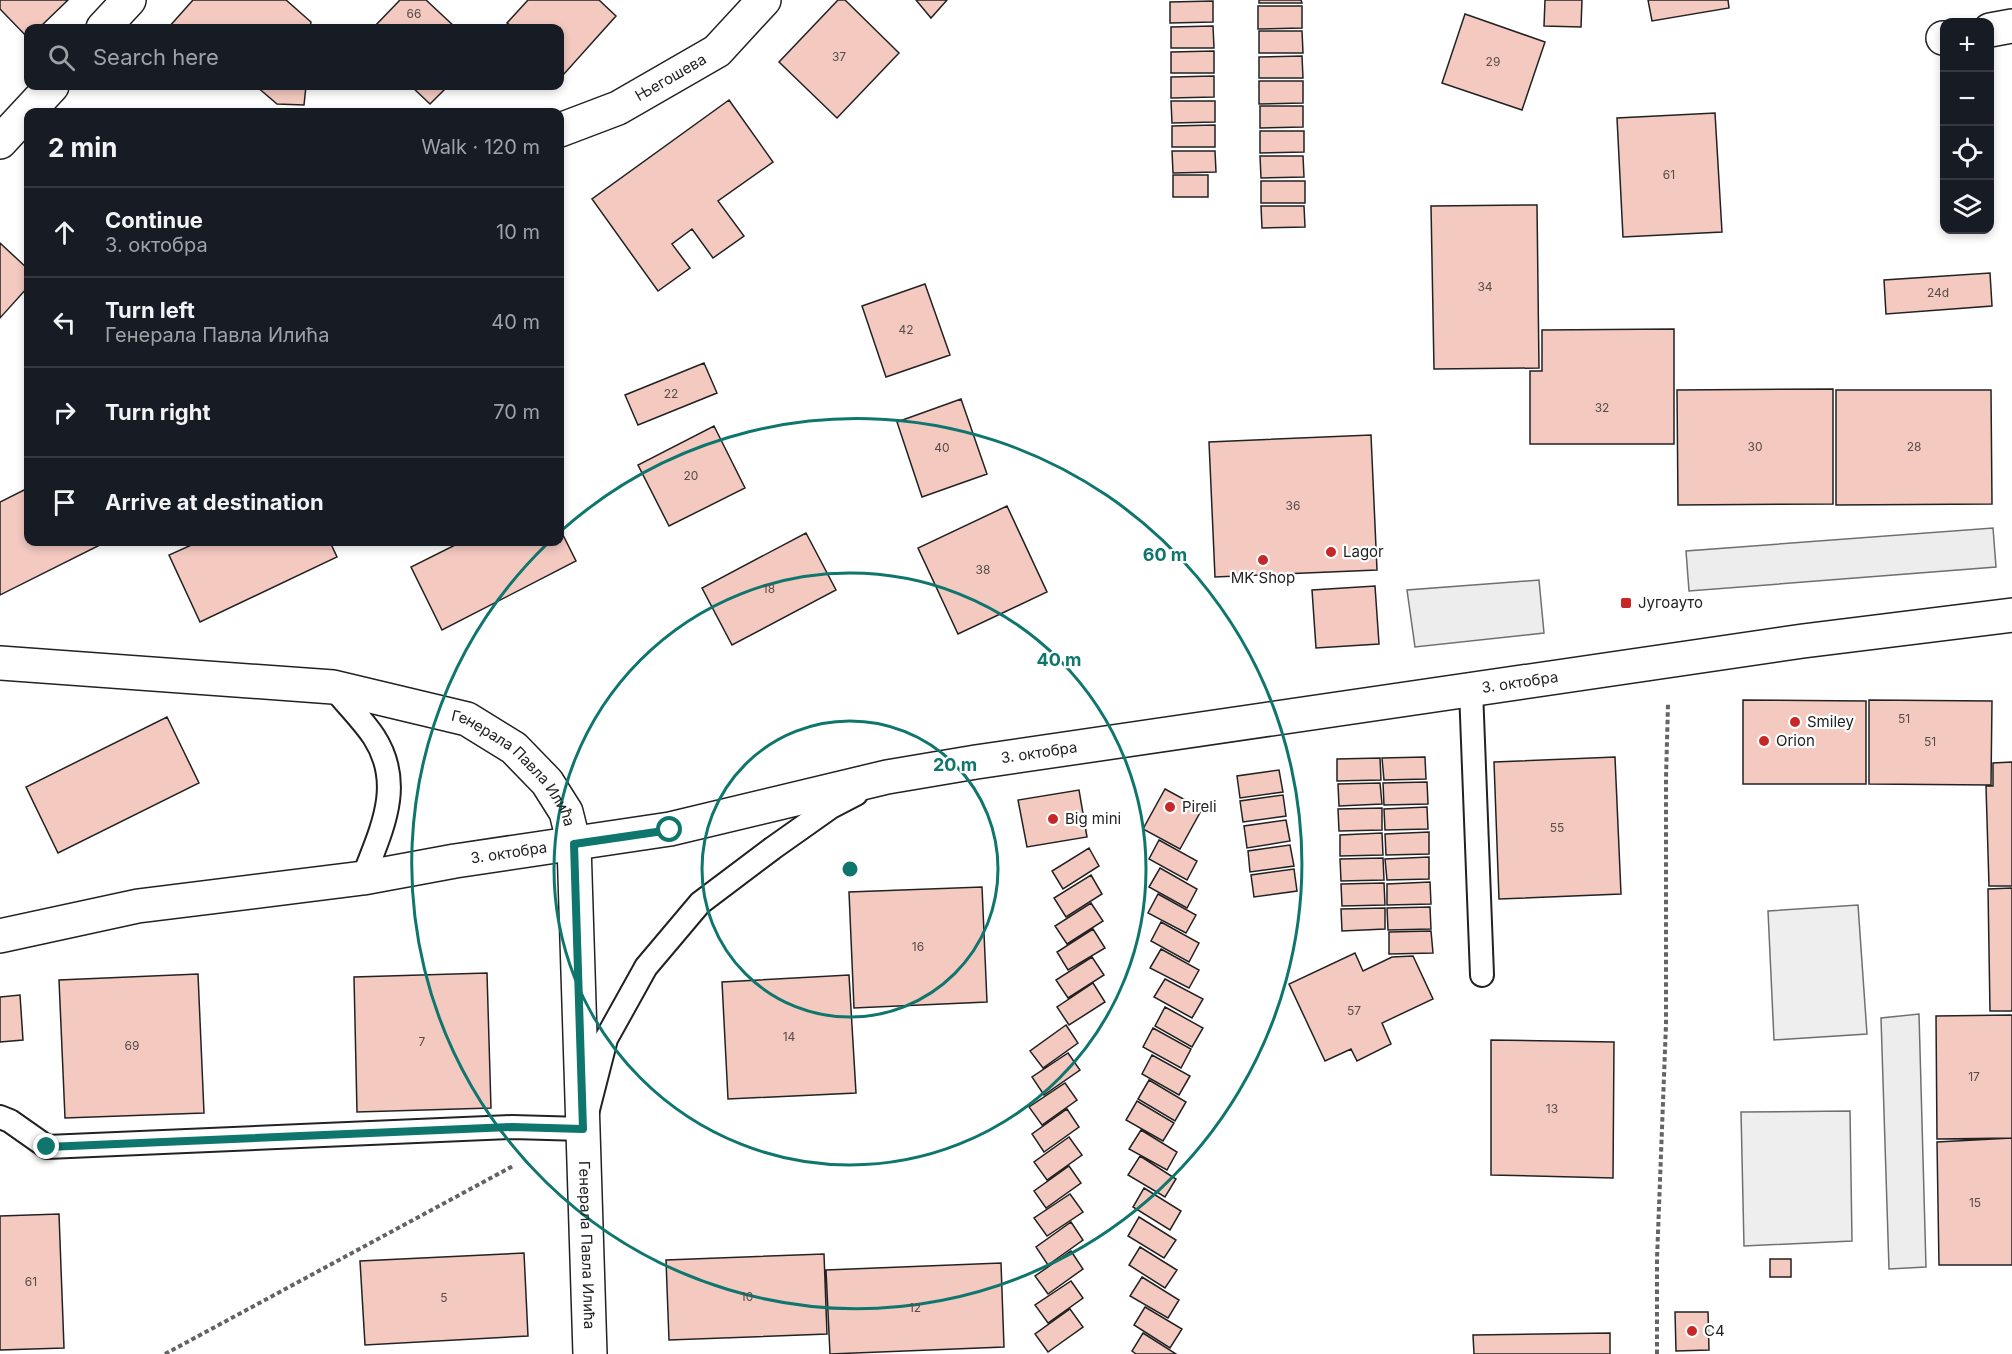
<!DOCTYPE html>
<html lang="en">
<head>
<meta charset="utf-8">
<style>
  :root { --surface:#171b24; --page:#242831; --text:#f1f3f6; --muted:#9ea1a6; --line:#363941 }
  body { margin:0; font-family:Inter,sans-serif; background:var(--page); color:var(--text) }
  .controls { position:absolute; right:18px; top:18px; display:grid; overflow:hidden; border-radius:12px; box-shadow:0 3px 9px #0003 }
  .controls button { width:54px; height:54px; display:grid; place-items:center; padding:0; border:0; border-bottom:2px solid var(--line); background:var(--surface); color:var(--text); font:30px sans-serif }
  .stop { position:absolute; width:18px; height:18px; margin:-14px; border:4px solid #0f766e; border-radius:50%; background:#fff }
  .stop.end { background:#0f766e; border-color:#fff; box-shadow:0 2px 6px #0008 }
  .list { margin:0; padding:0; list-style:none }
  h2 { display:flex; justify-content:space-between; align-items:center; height:78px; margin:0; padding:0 24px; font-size:26px }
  h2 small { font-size:20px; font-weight:400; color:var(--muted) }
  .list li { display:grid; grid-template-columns:39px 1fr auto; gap:18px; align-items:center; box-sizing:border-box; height:90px; padding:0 24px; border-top:2px solid var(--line) }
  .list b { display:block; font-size:22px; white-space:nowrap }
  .list p { margin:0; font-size:20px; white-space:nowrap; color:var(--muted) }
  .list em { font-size:20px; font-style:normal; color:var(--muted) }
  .icon { flex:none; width:33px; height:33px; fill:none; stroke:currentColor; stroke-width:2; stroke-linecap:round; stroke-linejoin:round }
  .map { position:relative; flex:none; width:2012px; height:1354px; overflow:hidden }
  .search { position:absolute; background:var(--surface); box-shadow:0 3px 9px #0003; left:24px; top:24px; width:540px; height:66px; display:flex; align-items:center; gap:15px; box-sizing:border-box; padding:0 21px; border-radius:12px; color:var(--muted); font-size:22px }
  .panel { position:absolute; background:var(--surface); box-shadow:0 3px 9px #0003; left:24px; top:108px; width:540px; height:438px; border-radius:12px }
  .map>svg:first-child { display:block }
  .green { fill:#eee; stroke:#6f6f6f; stroke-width:1.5 }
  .parking { fill:#ededed; stroke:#6f6f6f; stroke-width:1.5 }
  .building { fill:#f3c9c0; stroke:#222; stroke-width:1.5 }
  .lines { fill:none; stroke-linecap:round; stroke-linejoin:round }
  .lane-casing { stroke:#222; stroke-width:26 }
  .street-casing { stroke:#222; stroke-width:36 }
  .path { stroke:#646464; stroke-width:4; stroke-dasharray:4.5 3; stroke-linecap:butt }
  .lane { stroke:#fff; stroke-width:22 }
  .street { stroke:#fff; stroke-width:33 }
  .route { stroke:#0f766e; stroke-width:8 }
  .ring { fill:none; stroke:#0f766e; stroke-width:3 }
  .poi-dot { fill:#c62828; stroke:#fff; stroke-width:2 }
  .labels { text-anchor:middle; stroke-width:4.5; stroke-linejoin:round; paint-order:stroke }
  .number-label { font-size:12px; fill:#564c4a }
  .street-label { font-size:15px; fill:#222; stroke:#fff }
  .poi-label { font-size:15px; fill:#222; stroke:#fff; text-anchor:start }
  .centre { fill:#0f766e; stroke:#fff; stroke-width:3 }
  .ring-label { font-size:18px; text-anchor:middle; font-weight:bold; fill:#0f766e; stroke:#fff; stroke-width:4.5; stroke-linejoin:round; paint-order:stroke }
</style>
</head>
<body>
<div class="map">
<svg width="2012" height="1354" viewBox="0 0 2012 1354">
  <rect width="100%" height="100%" fill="#fff"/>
  <path class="green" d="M1858,905L1867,1034L1774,1040L1768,911Z
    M1850,1111L1852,1241L1744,1246L1741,1112Z"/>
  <path class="parking" d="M1993,528L1996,567L1689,591L1686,551Z
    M1539,580L1544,633L1415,647L1407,590Z
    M1919,1014L1926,1267L1889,1269L1881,1018Z"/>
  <path class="building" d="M0,0H68L39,28H28V38L0,9Z
    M193,0H286L311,22L310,28H168Z
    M400,0H426L456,28H373Z
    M528,0H599L616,16L564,74L560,70V28H514L507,23Z
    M838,0H845L899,53L837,118L779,62Z
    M916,0H947L931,18Z
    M1259,0H1301L1302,3H1259Z
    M1545,0H1582L1581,27L1544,26Z
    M1648,0H1728L1729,8L1652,21Z
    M1213,1V22L1170,23V2Z
    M1258,6H1302V28L1258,29Z
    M1465,14L1545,42L1522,110L1442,83Z
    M1213,26L1214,48H1171V27Z
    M1259,31H1302L1303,53H1259Z
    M1214,51V73H1171V52Z
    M1302,56L1303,78H1259V57Z
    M1214,76V97L1171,98V77Z
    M1259,81H1303V103L1259,104Z
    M256,86H306L304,105L277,104Z
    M411,86H448L430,104Z
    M729,100L773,162L718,201L744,236L713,258L692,229L672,244L690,268L658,291L592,199Z
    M1171,101H1215V122L1172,123Z
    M1260,106H1303V127L1260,128Z
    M1715,113L1722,232L1623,237L1617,118Z
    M1215,125V147H1172V126Z
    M1260,131H1304V152L1260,153Z
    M1172,151H1215L1216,172L1173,173Z
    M1260,156H1303L1304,177L1261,178Z
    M1173,175H1208V197H1173Z
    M1261,181H1305V203H1261Z
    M1537,205L1539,368L1434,369L1431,206Z
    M1261,206H1304L1305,227L1262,228Z
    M0,243L28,269V287L0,318Z
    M1990,273L1992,306L1886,314L1884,280Z
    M925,284L950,355L886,377L862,306Z
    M1674,329V444H1530V371H1542V330Z
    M704,363L717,393L638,425L625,395Z
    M1833,389V504L1678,505L1677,390Z
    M1836,390H1991L1992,504L1836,505Z
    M961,399L987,474L922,497L897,422Z
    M714,426L745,488L669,526L638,465Z
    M1371,435L1377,570L1215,577L1209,442Z
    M28,488V542H98L100,545L0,595V502Z
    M1007,506L1047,592L958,634L918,548Z
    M560,529L576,561L442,630L411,567L461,542H560Z
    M806,533L836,590L732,645L702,588Z
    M198,542H330L337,557L200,622L169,555Z
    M1375,586L1379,644L1316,648L1312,590Z
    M1743,700L1866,701V784H1743Z
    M1869,700L1992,701L1991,785L1869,784Z
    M167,717L199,783L58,853L26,787Z
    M1425,757L1426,779L1384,780L1382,758Z
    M1615,757L1621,894L1499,899L1494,762Z
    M1380,758L1381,780L1337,781V759Z
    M2012,762V886H1989L1986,786H1993V763Z
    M1279,770L1283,792L1240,798L1237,776Z
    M1427,782L1428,804L1384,805L1383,783Z
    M1380,783L1382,804L1339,806L1338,784Z
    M1165,789L1202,809L1180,849L1143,829Z
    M1079,790L1087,837L1027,847L1018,800Z
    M1283,795L1286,816L1243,822L1240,801Z
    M1427,807L1428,829L1385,830L1384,809Z
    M1382,808V830L1339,831L1338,809Z
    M1286,820L1290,841L1247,848L1244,826Z
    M1429,832V854L1386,855L1385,834Z
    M1382,833L1383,855L1340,856V835Z
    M1159,840L1197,861L1187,880L1149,859Z
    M1290,845L1294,866L1250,872L1248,851Z
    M1089,848L1099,866L1063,889L1052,871Z
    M1429,857V879L1387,880L1385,859Z
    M1383,858L1384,880L1341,881L1340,859Z
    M1160,868L1197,889L1187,908L1149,887Z
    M1294,869L1297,891L1254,897L1251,875Z
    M1091,875L1102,894L1066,917L1054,898Z
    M1430,882L1431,904L1387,905V884Z
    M1384,883L1385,905L1342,906L1341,884Z
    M982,887L987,1002L854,1008L849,892Z
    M2012,888V1011H1990L1988,889Z
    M1158,894L1196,915L1186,933L1148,913Z
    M1091,903L1103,921L1067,944L1055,926Z
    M1430,907L1431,929L1388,930L1387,908Z
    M1385,908V929L1342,931L1341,909Z
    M1161,922L1199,943L1189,962L1151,941Z
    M1093,929L1105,948L1068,970L1057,952Z
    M1431,931L1433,953L1389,954V932Z
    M1161,949L1199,970L1189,988L1150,968Z
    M1355,953L1363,971L1392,957L1413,956L1433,999L1382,1023L1391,1044L1357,1061L1351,1049L1325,1061L1289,984Z
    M1092,957L1104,975L1068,998L1056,980Z
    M487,973L491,1108L357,1112L354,977Z
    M198,974L204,1113L65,1118L59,980Z
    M849,975L856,1093L728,1099L722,982Z
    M1165,979L1203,999L1192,1018L1154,997Z
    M1093,983L1105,1002L1069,1025L1057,1007Z
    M20,995L23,1040L0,1042V997Z
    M1165,1007L1203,1028L1192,1047L1155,1026Z
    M2012,1015V1138L1937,1139L1936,1016Z
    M1066,1025L1078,1043L1043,1068L1030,1051Z
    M1153,1028L1191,1049L1181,1068L1143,1047Z
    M1491,1040L1614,1042L1613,1178L1491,1175Z
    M1068,1053L1080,1070L1044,1095L1032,1077Z
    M1152,1055L1190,1076L1179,1095L1142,1074Z
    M1149,1080L1186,1102L1175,1121L1138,1099Z
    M1065,1083L1077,1100L1042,1125L1029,1107Z
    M1137,1101L1174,1123L1163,1141L1126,1120Z
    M1067,1109L1079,1127L1044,1152L1032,1134Z
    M1141,1130L1177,1152L1167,1170L1129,1149Z
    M1069,1137L1082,1155L1047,1180L1034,1162Z
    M2012,1138V1265H1939L1937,1142Z
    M1140,1156L1176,1179L1165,1197L1128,1175Z
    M1069,1166L1081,1183L1046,1208L1034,1191Z
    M1144,1188L1181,1211L1170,1230L1133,1207Z
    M1070,1194L1083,1212L1047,1236L1034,1218Z
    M59,1214L64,1348L0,1350V1216Z
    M1139,1217L1176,1240L1164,1258L1128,1236Z
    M1071,1222L1083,1240L1048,1265L1036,1247Z
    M1140,1247L1177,1270L1165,1288L1129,1265Z
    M1071,1251L1083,1269L1048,1294L1035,1276Z
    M524,1253L528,1336L365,1345L360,1261Z
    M824,1254L827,1334L669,1340L666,1260Z
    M1770,1259H1791V1277H1770Z
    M1001,1263L1004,1347L830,1354L826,1270Z
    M1142,1277L1179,1300L1168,1318L1130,1296Z
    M1071,1281L1083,1298L1048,1323L1035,1305Z
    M1145,1307L1182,1329L1170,1348L1134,1325Z
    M1070,1309L1083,1327L1048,1352L1035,1334Z
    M1675,1312H1708L1709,1350L1676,1351Z
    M1143,1333L1176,1354H1136L1132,1351Z
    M1610,1333V1354H1474L1473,1335Z"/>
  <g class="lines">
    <g class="lane-casing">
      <path id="lane" d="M333,687C346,704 363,720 374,737C405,785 381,830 363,878
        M1471,690L1482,975
        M0,1117L10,1121L47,1147L512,1127L583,1129L606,1039L646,967L700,903L773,848L831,807L856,794"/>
    </g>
    <g class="street-casing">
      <g id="street">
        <path d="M103,28L129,0"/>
        <path d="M1990,30L2012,26"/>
        <path d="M1943,38H1944"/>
        <path id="s1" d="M560,130L618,108L717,51L764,0"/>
        <path d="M0,142L52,86"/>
        <path id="s2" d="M0,663L333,687L467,719L514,748L547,782L566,812L574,844L590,1354"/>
        <path id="s3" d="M0,936L138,906L363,878L455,861L670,829L887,777L976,762L1803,641L2012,615"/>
      </g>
    </g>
    <path class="path" d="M165,1354L513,1166
      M1657,1354V1259L1666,1024V778L1668,704"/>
    <use href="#lane" class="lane"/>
    <use href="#street" class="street"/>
  </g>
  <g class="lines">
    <path class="route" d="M47,1147L512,1127L583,1129L574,844L670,830"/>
  </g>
  <g class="ring">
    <circle cx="850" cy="869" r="148"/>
    <circle cx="850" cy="869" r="296"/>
    <path d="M561 531A445 445 0 1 1 547 544"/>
  </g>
  <g class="poi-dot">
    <circle cx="1331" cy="552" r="6"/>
    <circle cx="1263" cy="560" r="6"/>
    <rect x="1620" y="597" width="12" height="12" rx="3"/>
    <circle cx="1795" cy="722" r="6"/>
    <circle cx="1764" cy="741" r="6"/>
    <circle cx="1170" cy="807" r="6"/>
    <circle cx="1053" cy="819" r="6"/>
    <circle cx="1692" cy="1331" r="6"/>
  </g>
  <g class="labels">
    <g class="number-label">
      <text x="414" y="18">66</text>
      <text x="839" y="61">37</text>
      <text x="1493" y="66">29</text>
      <text x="1669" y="179">61</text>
      <text x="1485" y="291">34</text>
      <text x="1938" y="297">24d</text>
      <text x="906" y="334">42</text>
      <text x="671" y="398">22</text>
      <text x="1602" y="412">32</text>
      <text x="1755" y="451">30</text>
      <text x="1914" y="451">28</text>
      <text x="942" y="452">40</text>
      <text x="691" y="480">20</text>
      <text x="1293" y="510">36</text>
      <text x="983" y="574">38</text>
      <text x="769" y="593">18</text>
      <text x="1904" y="723">51</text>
      <text x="1930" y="746">51</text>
      <text x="1557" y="832">55</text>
      <text x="918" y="951">16</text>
      <text x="1354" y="1015">57</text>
      <text x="789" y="1041">14</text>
      <text x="422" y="1046">7</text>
      <text x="132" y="1050">69</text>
      <text x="1974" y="1081">17</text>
      <text x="1552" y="1113">13</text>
      <text x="1975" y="1207">15</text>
      <text x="31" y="1286">61</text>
      <text x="747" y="1301">10</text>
      <text x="444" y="1302">5</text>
      <text x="915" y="1312">12</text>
    </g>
    <g class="street-label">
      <text dy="5" stroke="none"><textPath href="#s1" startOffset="123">Његошева</textPath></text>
      <text dy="5" stroke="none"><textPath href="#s3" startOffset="1542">3. октобра</textPath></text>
      <text dy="5" stroke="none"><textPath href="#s3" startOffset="1056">3. октобра</textPath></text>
      <text dy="5" stroke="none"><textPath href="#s2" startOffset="540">Генерала Павла Илића</textPath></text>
      <text dy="5" stroke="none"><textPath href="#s3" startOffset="516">3. октобра</textPath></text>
      <text dy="5" stroke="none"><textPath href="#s2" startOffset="1044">Генерала Павла Илића</textPath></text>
    </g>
    <g class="poi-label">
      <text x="1343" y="557">Lagor</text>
      <text x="1263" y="583" text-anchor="middle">MK Shop</text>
      <text x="1638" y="608">Југоауто</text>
      <text x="1807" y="727">Smiley</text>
      <text x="1776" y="746">Orion</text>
      <text x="1182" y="812">Pireli</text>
      <text x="1065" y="824">Big mini</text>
      <text x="1704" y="1336">C4</text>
    </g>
  </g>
  <circle cx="850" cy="869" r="9" class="centre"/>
  <g class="ring-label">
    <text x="1165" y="561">60 m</text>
    <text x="1059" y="666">40 m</text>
    <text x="955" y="771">20 m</text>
  </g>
</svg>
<div class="controls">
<button>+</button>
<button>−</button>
<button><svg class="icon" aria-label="locate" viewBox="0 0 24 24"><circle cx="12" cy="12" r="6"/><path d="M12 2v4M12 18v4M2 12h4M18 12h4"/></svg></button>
<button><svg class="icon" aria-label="layers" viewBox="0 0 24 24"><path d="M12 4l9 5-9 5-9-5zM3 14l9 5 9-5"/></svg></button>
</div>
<div class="stop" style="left:670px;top:830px"></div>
<div class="stop end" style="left:47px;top:1147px"></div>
<div class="search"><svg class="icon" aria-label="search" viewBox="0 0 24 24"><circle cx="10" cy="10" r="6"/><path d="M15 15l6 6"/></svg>Search here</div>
<section class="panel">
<h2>2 min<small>Walk · 120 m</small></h2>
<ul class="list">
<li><svg class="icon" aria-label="ahead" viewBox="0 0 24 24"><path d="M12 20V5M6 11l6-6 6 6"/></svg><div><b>Continue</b><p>3. октобра</p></div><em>10 m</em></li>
<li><svg class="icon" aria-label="left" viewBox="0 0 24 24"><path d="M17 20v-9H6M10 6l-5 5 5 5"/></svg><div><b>Turn left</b><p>Генерала Павла Илића</p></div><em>40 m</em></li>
<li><svg class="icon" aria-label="right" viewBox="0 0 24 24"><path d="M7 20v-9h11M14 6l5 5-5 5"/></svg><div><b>Turn right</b></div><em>70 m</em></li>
<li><svg class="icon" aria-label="arrive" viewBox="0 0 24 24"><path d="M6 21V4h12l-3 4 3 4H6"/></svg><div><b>Arrive at destination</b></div></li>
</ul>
</section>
</div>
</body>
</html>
